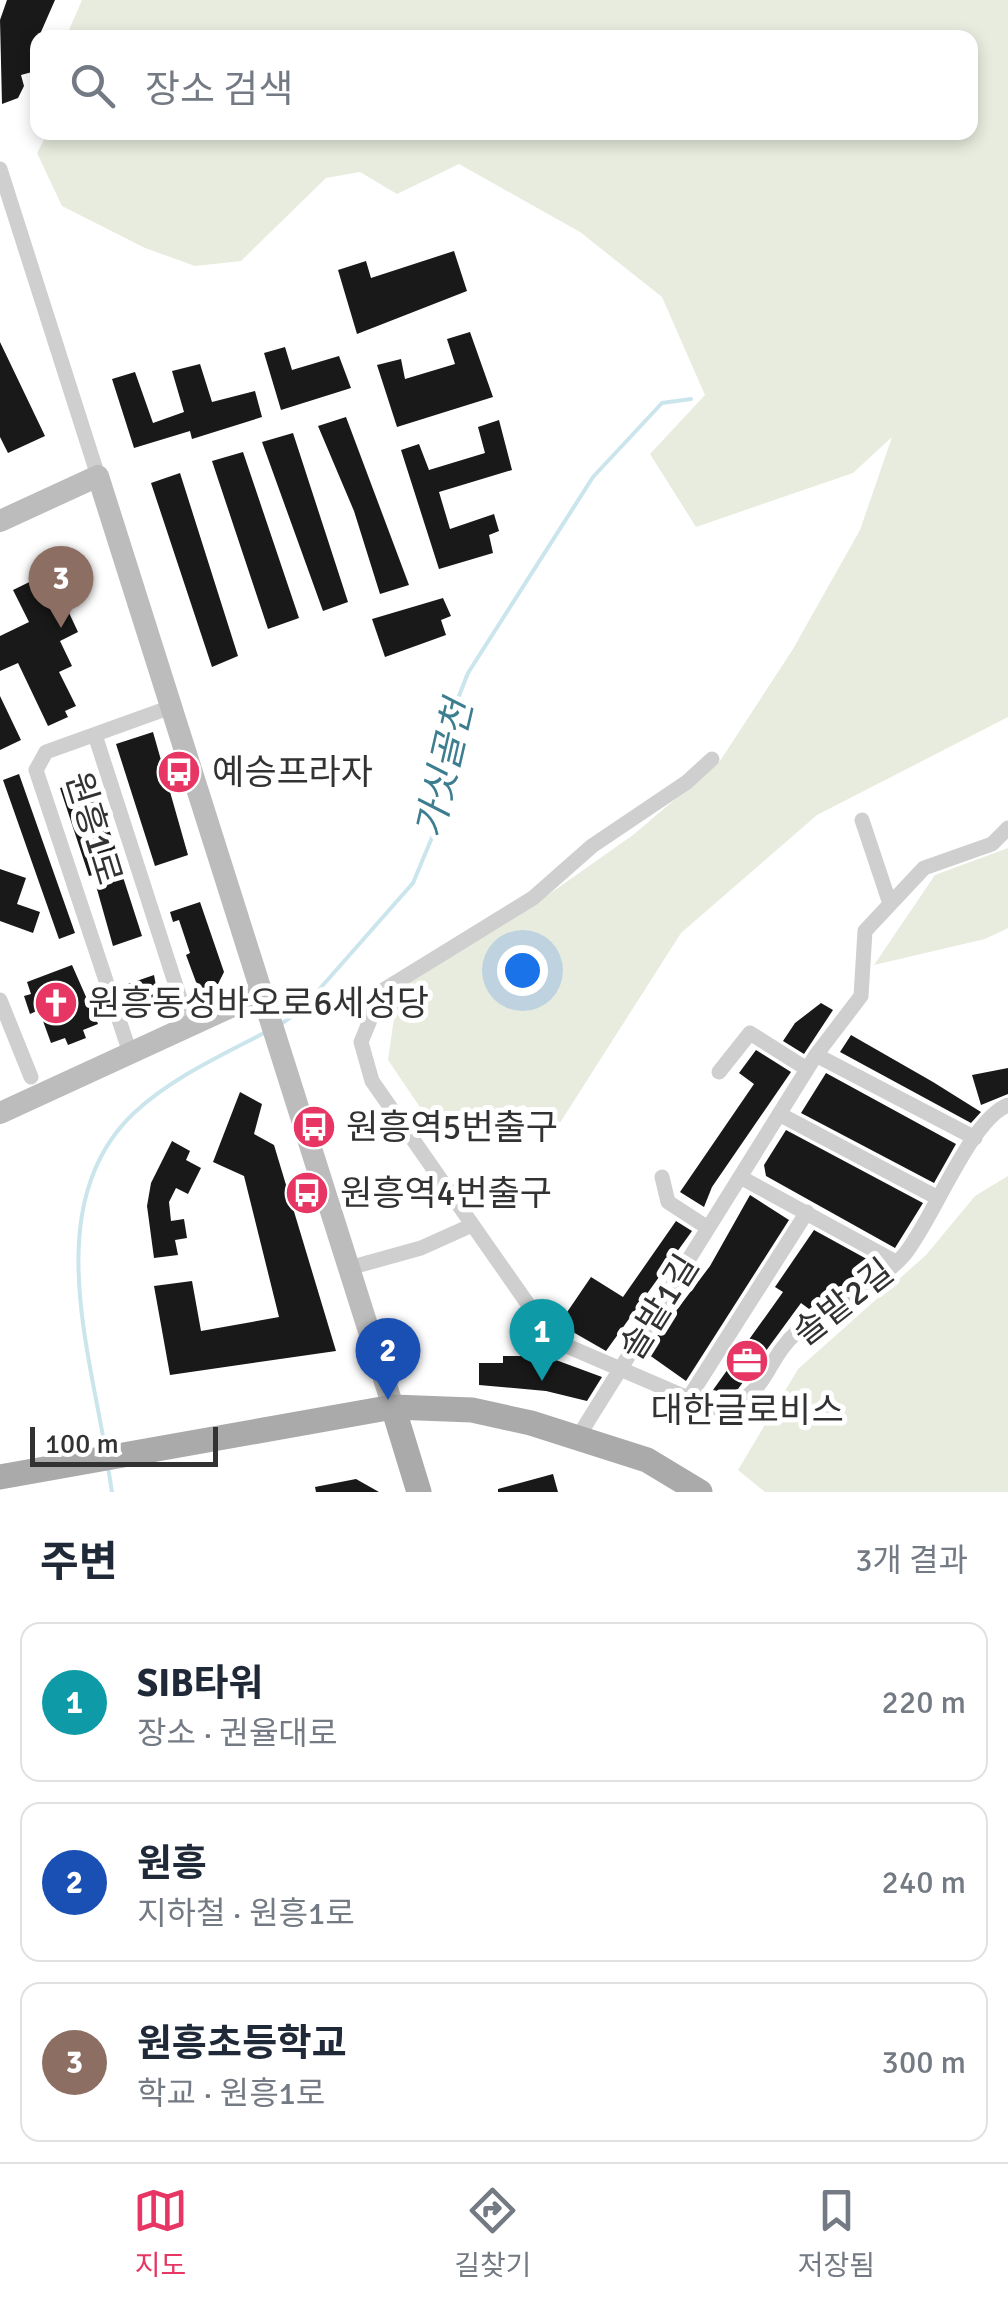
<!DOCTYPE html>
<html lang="ko">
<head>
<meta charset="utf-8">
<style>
  :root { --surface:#fff; --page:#f2f2f3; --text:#1f2937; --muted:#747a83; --line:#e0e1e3; --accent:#e73664 }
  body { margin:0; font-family:Signika,"Noto Sans KR",sans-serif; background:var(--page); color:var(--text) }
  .scale { position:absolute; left:30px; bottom:25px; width:188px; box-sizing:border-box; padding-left:10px; border:5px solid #323232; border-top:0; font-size:28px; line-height:35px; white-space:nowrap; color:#323232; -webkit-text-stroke:8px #fff; paint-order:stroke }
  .you { position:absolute; left:522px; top:970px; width:35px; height:35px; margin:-25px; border:8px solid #fff; border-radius:50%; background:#1a73e8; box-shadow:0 0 0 15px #1a73e833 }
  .badge { display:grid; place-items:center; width:65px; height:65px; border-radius:50%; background:var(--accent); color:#fff; font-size:32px; font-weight:700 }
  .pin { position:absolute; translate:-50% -82px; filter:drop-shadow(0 2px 5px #0008) }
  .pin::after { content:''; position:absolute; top:52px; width:35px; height:30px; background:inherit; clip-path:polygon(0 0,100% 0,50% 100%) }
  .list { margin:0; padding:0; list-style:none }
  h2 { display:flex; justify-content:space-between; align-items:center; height:130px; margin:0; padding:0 40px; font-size:42px }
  h2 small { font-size:32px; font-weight:400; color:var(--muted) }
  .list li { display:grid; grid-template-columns:65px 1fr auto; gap:30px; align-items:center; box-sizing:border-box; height:160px; margin:0 20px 20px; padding:0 20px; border:2px solid var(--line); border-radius:20px }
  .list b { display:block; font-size:38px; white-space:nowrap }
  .list p { margin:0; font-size:32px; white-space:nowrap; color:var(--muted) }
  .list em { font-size:32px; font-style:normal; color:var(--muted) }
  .icon { flex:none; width:55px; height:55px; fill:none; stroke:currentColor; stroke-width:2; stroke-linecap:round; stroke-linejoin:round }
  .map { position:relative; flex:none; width:1008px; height:1492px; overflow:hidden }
  .search { position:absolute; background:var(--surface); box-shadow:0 5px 15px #0003; left:30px; right:30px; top:30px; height:110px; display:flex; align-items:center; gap:25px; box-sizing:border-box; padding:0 35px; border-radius:20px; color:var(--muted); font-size:38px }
  .sheet { height:670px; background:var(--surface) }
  nav { display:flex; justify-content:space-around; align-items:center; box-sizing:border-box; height:140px; border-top:2px solid var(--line); background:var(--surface); font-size:28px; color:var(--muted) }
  nav a { display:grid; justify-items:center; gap:5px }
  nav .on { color:var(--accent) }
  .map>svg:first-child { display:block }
  .green { fill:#e8ecde }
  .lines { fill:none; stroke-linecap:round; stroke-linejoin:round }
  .stream { stroke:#cae5ec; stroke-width:4 }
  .building { fill:#191919 }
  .street { stroke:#cfcfcf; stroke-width:15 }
  .secondary { stroke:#bcbcbc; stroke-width:22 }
  .primary { stroke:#aaa; stroke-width:25 }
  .labels { text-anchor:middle; stroke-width:10; stroke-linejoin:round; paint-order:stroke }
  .poi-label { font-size:35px; fill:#323232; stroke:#fff; text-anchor:start }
  .street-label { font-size:35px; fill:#323232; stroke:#fff }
  .water-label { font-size:38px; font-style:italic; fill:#3c7e90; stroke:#fff }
</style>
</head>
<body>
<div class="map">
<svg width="1008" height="1492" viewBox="0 0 1008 1492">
  <rect width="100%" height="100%" fill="#fff"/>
  <path class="green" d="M82,0H1008V717L817,815L681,933L556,1129L524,1105L436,1131L388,1060L398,990L538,902L633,835L720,761L793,649L860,530L892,437L853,473L696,527L650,454L705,395L662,297L580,232L459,164L397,194L360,172L326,178L241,261L195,266L145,248L62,206L37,153L48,132H970V38L66,37Z
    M1008,848V928L985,939L874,965L935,875Z
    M1008,1176V1492H765L738,1470L798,1369L926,1255L975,1196Z"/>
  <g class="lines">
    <path class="stream" d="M281,1024L301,1010L413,883L433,835L447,726L468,673L593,477L662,403L691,399
      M105,1448C87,1341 43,1199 134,1113C170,1079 220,1056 264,1033
      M108,1467L112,1492"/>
  </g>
  <path class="building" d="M7,0H55L30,57L32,72L21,75L24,86L18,98L2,104L0,20Z
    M454,251L467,291L357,334L338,270L366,261L371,278Z
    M470,332L493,397L397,427L377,365L401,359L405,379L455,364L447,339Z
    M0,342L45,436L8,453L0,437Z
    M285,347L292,370L339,356L351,388L281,410L264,353Z
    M200,364L212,402L255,391L262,417L192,439L190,431L134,448L112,379L135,372L153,423L184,412L172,371Z
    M346,417L409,585L380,594L354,511L318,426Z
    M499,420L512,470L439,492L450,529L494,514L499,531L489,535L493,553L439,569L401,450L419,444L429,470L485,453L478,427Z
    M293,433L348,602L323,611L262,442Z
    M243,452L299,618L268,629L212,461Z
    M180,473L238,656L212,667L151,483Z
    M50,572L78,632L60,641L72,666L59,672L76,706L65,711L68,717L48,726L18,663L0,671V636L29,622L13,590Z
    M443,598L451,616L441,620L446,635L385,657L372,619Z
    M0,696L21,740L0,750Z
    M153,732L188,855L155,866L116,744Z
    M19,774L75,933L59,939L3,780Z
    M92,778L117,853L110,855L117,879L123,877L142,936L113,946L93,875L89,876L60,788Z
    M0,869L26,878L17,904L40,912L33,933L0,921Z
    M200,902L224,972L218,984L204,989L196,982L186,955L190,953L179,920L173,922L170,912Z
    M72,965L98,1024L83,1030L86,1038L68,1045L65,1038L51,1043L39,1010L30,1014L24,996L31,994L27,982Z
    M154,975L159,1002L141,1011L132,1007L125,985Z
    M821,1003L833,1010L804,1054L783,1041L795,1023Z
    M851,1035L933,1082L981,1112L971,1123L840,1052Z
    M756,1050L791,1072L712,1187L704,1207L680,1192L754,1084L739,1073Z
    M1008,1068V1094L981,1105L972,1075Z
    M826,1073L956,1144L934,1183L801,1113Z
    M240,1092L262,1104L254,1134L274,1145L336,1351L170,1375L154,1286L192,1281L201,1331L279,1317L244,1176L213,1162Z
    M786,1130L923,1203L895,1248L766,1176L764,1165Z
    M172,1141L190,1151L186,1160L201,1168L188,1194L176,1188L169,1202L171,1221L184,1219L187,1238L175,1240L178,1255L154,1258L147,1206L151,1183Z
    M750,1195L789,1220L686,1381L645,1352L710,1266Z
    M676,1221L692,1231L606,1351L559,1324L591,1277L623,1297Z
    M814,1230L874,1263L809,1309L801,1303L738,1389L727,1393L713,1390L783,1292L775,1287Z
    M503,1356H545L602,1377L587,1401L546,1391L479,1385V1363H503Z
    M553,1474L558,1492H498V1489Z
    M356,1479L379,1492H316L315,1487Z"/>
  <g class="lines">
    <path class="street" d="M0,169L98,476
      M95,735L189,1026
      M712,759L687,782L592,846L533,898L382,991L361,1042L372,1081L553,1340L711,1408C769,1403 761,1363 798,1331C830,1304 876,1287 904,1255C932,1222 970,1119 1008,1105
      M862,820L890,904
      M0,1000L31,1077
      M130,1053L36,770L46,752L171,707
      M816,1055L975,1138
      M719,1072L750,1033L807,1069
      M779,1114L938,1198
      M662,1177L668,1202L708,1228
      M740,1177L896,1262
      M349,1268L421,1248L470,1226
      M688,1399L807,1212
      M578,1437L816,1055L861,996L865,931L924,868L992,844L1008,828"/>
    <path class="secondary" d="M0,521L98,476L393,1407
      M0,1113L261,993"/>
    <path class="primary" d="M393,1407L419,1492
      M0,1477L393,1407L472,1410L531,1423L647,1460L700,1492"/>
  </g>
  <defs>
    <g id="bus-disc" transform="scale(2.25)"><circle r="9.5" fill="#e73664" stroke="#fff"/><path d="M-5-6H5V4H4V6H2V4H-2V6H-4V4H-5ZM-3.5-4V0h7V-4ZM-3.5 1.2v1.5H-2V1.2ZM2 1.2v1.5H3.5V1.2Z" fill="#fff"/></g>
    <g id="church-disc" transform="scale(2.25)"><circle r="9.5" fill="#e73664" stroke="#fff"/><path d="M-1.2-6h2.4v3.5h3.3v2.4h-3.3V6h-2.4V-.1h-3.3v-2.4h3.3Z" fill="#fff"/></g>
    <g id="office-disc" transform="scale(2.25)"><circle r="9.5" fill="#e73664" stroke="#fff"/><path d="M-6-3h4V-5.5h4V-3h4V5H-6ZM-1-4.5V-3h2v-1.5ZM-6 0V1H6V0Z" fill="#fff"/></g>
  </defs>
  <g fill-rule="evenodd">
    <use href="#bus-disc" x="179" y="772"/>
    <use href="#church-disc" x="56" y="1003"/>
    <use href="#bus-disc" x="314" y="1127"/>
    <use href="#bus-disc" x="307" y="1193"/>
    <use href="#office-disc" x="747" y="1361"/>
  </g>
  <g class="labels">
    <g class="poi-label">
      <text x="212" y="784">예승프라자</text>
      <text x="88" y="1015">원흥동성바오로6세성당</text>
      <text x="346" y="1139">원흥역5번출구</text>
      <text x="340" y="1205">원흥역4번출구</text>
      <text x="747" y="1422" text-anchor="middle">대한글로비스</text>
    </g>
    <g class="street-label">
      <text transform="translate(94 828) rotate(73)" y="12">원흥1로</text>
      <text transform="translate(843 1302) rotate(-38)" y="12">솔밭2길</text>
      <text transform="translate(659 1307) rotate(-58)" y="12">솔밭1길</text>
    </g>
    <g class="water-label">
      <text transform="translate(444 769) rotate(-77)" y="13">가싯골천</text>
    </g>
  </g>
</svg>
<div class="scale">100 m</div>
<div class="you"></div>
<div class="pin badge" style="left:542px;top:1381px;background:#0f9aa8">1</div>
<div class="pin badge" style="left:388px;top:1400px;background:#1a4fb4">2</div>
<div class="pin badge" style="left:61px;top:628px;background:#8d6e63">3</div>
<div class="search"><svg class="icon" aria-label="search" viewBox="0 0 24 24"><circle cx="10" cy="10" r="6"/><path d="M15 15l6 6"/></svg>장소 검색</div>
</div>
<section class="sheet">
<h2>주변<small>3개 결과</small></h2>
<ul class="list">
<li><span class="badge" style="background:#0f9aa8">1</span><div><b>SIB타워</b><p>장소 · 권율대로</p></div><em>220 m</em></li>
<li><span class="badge" style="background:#1a4fb4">2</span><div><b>원흥</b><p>지하철 · 원흥1로</p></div><em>240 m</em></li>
<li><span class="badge" style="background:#8d6e63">3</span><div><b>원흥초등학교</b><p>학교 · 원흥1로</p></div><em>300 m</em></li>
</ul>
</section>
<nav>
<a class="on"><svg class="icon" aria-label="map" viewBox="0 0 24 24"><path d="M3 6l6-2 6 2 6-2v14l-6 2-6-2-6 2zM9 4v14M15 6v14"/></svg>지도</a>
<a><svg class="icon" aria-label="directions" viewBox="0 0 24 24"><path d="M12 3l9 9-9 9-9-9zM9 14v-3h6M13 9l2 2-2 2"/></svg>길찾기</a>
<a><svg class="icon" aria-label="saved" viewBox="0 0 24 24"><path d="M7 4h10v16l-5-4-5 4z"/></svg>저장됨</a>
</nav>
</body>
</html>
